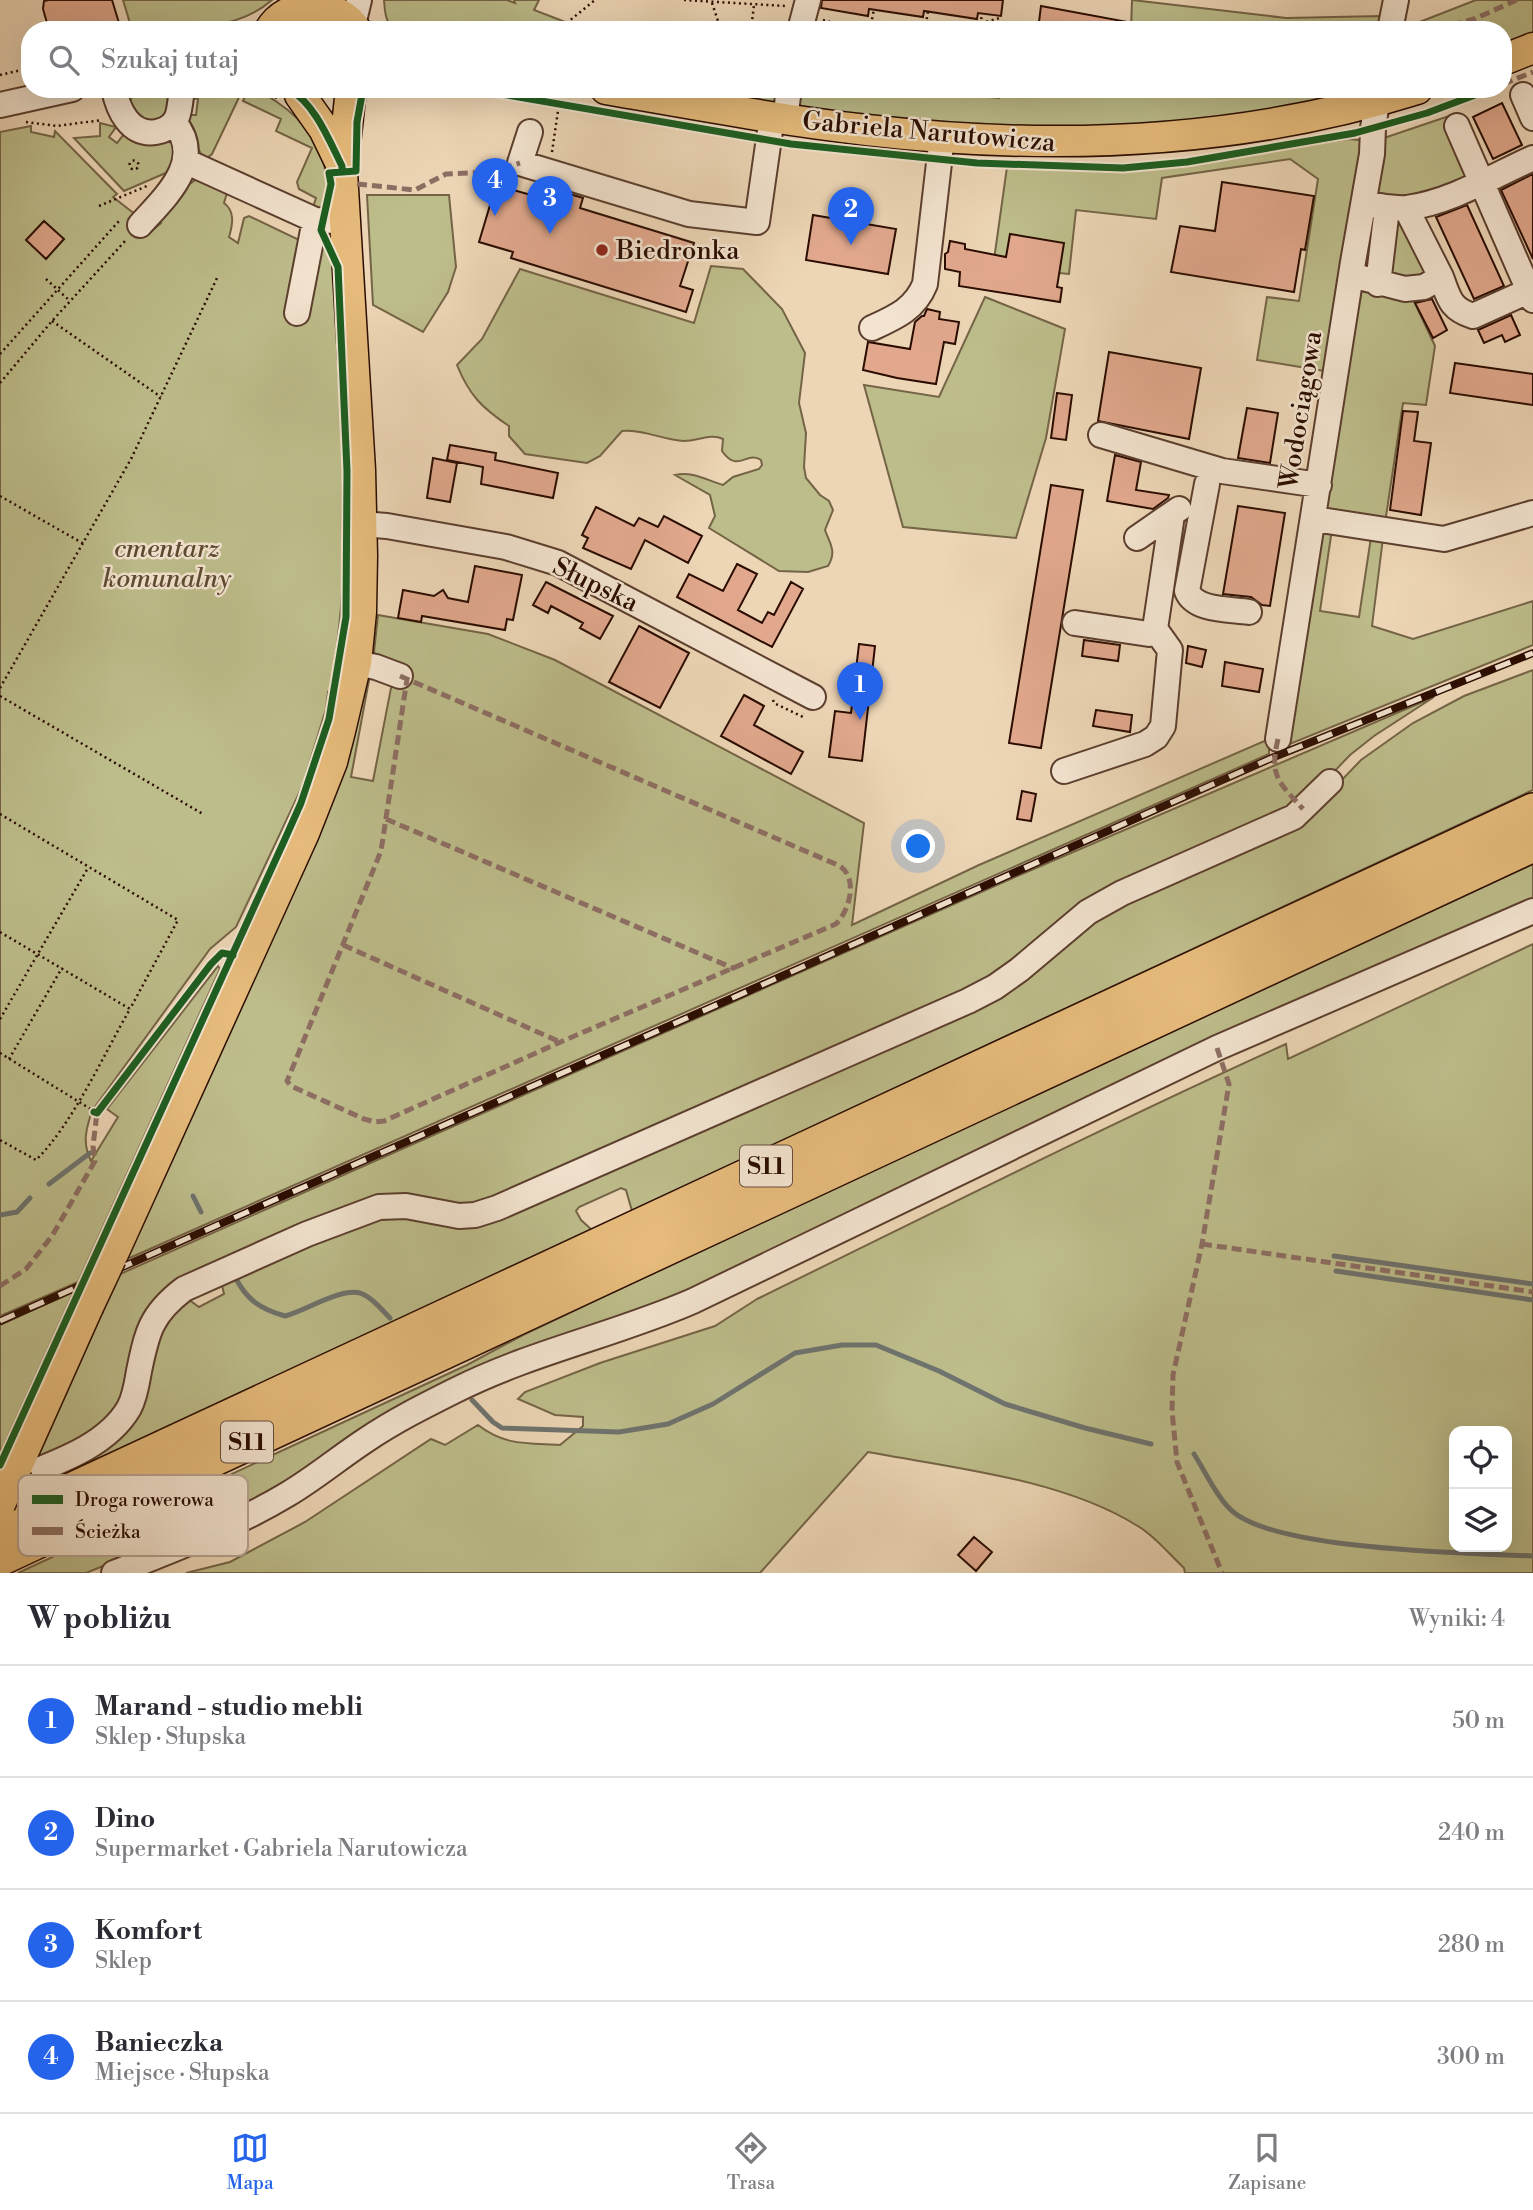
<!DOCTYPE html>
<html lang="pl">
<head>
<meta charset="utf-8">
<style>
  :root { --surface:#fff; --page:#f7f7f7; --text:#2b2b33; --muted:#7c7c81; --line:#e1e1e2; --accent:#2563eb }
  body { margin:0; font-family:"Libre Bodoni",serif; background:var(--page); color:var(--text) }
  .controls { position:absolute; right:21px; bottom:21px; display:grid; overflow:hidden; border-radius:14px; box-shadow:0 7px 28px #0002 }
  .controls button { width:63px; height:63px; display:grid; place-items:center; padding:0; border:0; border-bottom:2px solid var(--line); background:var(--surface); color:var(--text); font:35px sans-serif }
  .you { position:absolute; left:919px; top:847px; width:24px; height:24px; margin:-18px; border:5px solid #fff; border-radius:50%; background:#1a73e8; box-shadow:0 0 0 10px #1a73e833 }
  .badge { display:grid; place-items:center; width:46px; height:46px; border-radius:50%; background:var(--accent); color:#fff; font-size:23px; font-weight:700 }
  .pin { position:absolute; translate:-50% -58px; filter:drop-shadow(0 2px 4px #0008) }
  .pin::after { content:''; position:absolute; top:37px; width:24px; height:21px; background:inherit; clip-path:polygon(0 0,100% 0,50% 100%) }
  .list { margin:0; padding:0; list-style:none }
  h2 { display:flex; justify-content:space-between; align-items:center; height:91px; margin:0; padding:0 28px; font-size:30px }
  h2 small { font-size:23px; font-weight:400; color:var(--muted) }
  .list li { display:grid; grid-template-columns:46px 1fr auto; gap:21px; align-items:center; box-sizing:border-box; height:112px; padding:0 28px; border-top:2px solid var(--line) }
  .list b { display:block; font-size:26px; white-space:nowrap }
  .list p { margin:0; font-size:23px; white-space:nowrap; color:var(--muted) }
  .list em { font-size:23px; font-style:normal; color:var(--muted) }
  .icon { flex:none; width:38px; height:38px; fill:none; stroke:currentColor; stroke-width:2; stroke-linecap:round; stroke-linejoin:round }
  .map { position:relative; flex:none; width:1533px; height:1573px; overflow:hidden }
  .search { position:absolute; background:var(--surface); box-shadow:0 7px 28px #0002; left:21px; right:21px; top:21px; height:77px; display:flex; align-items:center; gap:18px; box-sizing:border-box; padding:0 24px; border-radius:28px; color:var(--muted); font-size:26px }
  .sheet { height:539px; background:var(--surface) }
  nav { display:flex; justify-content:space-around; align-items:center; box-sizing:border-box; height:98px; border-top:2px solid var(--line); background:var(--surface); font-size:19px; color:var(--muted) }
  nav a { display:grid; justify-items:center; gap:4px }
  nav .on { color:var(--accent) }
  .map>svg:first-child { display:block }
  .green { fill:#bdbd8b; stroke:#746446; stroke-width:2; fill-rule:evenodd }
  .lines { fill:none; stroke-linecap:round; stroke-linejoin:round }
  .stream { stroke:#6e736e; stroke-width:5 }
  .building { fill:#e1a88d; stroke:#2a0c00; stroke-width:2 }
  .minor-casing { stroke:#5b3e2e; stroke-width:28 }
  .major-casing { stroke:#2a0c00; stroke-width:33 }
  .highway-casing { stroke:#2a0c00; stroke-width:38 }
  .path { stroke:#2a0c00; stroke-width:2.5; stroke-dasharray:2 3.5; stroke-linecap:butt }
  .minor { stroke:#f3e4d0; stroke-width:24 }
  .major { stroke:#e6bb7b; stroke-width:30 }
  .highway { stroke:#e6bb7b; stroke-width:35 }
  .rail-casing { stroke:#2a0c00; stroke-width:8 }
  .rail { stroke:#f3e4d0; stroke-width:5; stroke-dasharray:16; stroke-linecap:butt }
  .major-bridge-casing { stroke:#2a0c00; stroke-width:33; stroke-linecap:butt }
  .major-bridge { stroke:#e6bb7b; stroke-width:30 }
  .quiet { stroke:#8d6e63; stroke-width:5; stroke-dasharray:10 5; stroke-linecap:butt }
  .cycleway-casing { stroke:#f3e4d0; stroke-width:11 }
  .cycleway { stroke:#1b5e20; stroke-width:7 }
  .poi-dot { fill:#8f2418; stroke:#f3e4d0; stroke-width:2.5 }
  .labels { text-anchor:middle; stroke-width:5; stroke-linejoin:round; paint-order:stroke }
  .shield { fill:#f3e4d0; stroke:#664d3e; stroke-width:2 }
  .shield-label { font-size:24px; font-weight:bold; fill:#2a0c00 }
  .street-label { font-size:26px; fill:#2a0c00; stroke:#f3e4d0 }
  .poi-label { font-size:26px; fill:#2a0c00; stroke:#f3e4d0; text-anchor:start }
  .park-label { font-size:26px; font-style:italic; fill:#5d4a31; stroke:#f3e4d0 }
  .key { fill:#f3e4d0; stroke:#b7a392; stroke-width:2 }
  .key-label { font-size:19px; fill:#2a0c00 }
</style>
</head>
<body>
<div class="map">
<svg width="1533" height="1573" viewBox="0 0 1533 1573">
  <rect width="100%" height="100%" fill="#edd6b6"/>
  <filter id="stains"><feTurbulence type="fractalNoise" baseFrequency=".00286" numOctaves="4"/><feColorMatrix values="0 0 0 0 .2 0 0 0 0 .09 0 0 0 0 .02 0 0 0 .5 -.17"/></filter>
  <radialGradient id="worn" r=".72"><stop offset=".6" stop-color="#630" stop-opacity="0"/><stop offset="1" stop-color="#630" stop-opacity=".3"/></radialGradient>
  <path class="green" d="M123,0H272C236,32 177,30 132,30Z
    M384,0H507L515,3L514,0H539L534,10L586,30H394C385,21 385,12 384,0Z
    M1132,0L1286,18L1381,16L1378,30H1131Z
    M1476,0H1533V35L1503,47V30H1399Z
    M135,89H167L173,97L174,108L154,128L128,106Z
    M198,89H243L212,154L207,158L201,154L186,125L190,115H196L198,99L192,98Z
    M248,89C258,89 268,96 277,102C305,121 324,148 327,182C328,190 324,201 322,209L313,207L316,198L299,189L297,182L312,148L276,131L281,119L243,101Z
    M660,89H900L999,98L1001,89H1368L1226,122L990,132Z
    M1449,116L1474,177L1398,215L1426,272L1405,282L1435,346L1426,405L1403,403L1385,523L1321,512L1381,139Z
    M100,123L116,127L109,137L117,143L124,134C143,148 157,144 177,136L175,169L124,191L74,138L100,136Z
    M31,126V132L54,137L55,131L117,194L113,197L154,229L161,223L153,217L188,185L197,179L227,193L224,203C235,211 233,224 229,237L238,243L244,218L249,216L301,241L320,234L335,268L344,469C340,509 343,549 342,589C341,624 335,658 330,693L328,692L326,709L302,787L236,927L210,949L92,1111C86,1129 82,1143 91,1161L118,1117L107,1109L218,966L220,969L78,1282L0,1316V132Z
    M1348,139L1360,140V163L1331,372L1257,360L1267,297L1299,301L1318,179L1290,159L1162,178L1156,219L1076,210L1069,274L993,267L1007,167L1123,170L1187,164Z
    M367,195H449L456,267L448,292L423,332L373,305Z
    M711,266L743,269L782,309L805,353L799,403L806,433L804,467L806,478L820,495L829,501L833,510L825,530C830,544 837,551 828,566L808,572L779,571L709,528L715,516L710,495L675,475C693,471 706,480 723,485L733,477L759,469L762,465L761,460C747,450 738,474 722,451L723,439C711,433 698,441 684,441C663,440 643,429 622,431L600,456L587,463L525,454L509,436V426C482,408 469,395 457,365L482,339L520,269L694,323Z
    M985,297L1065,329L1046,438L1016,538L903,527L864,385L939,397Z
    M1319,527L1332,529L1320,611L1359,617L1371,537L1383,538L1372,626L1413,639L1533,601V645L1285,746Z
    M378,615L488,634L555,660L864,823L852,925L979,865L1269,739V754L125,1260L361,682L370,675L351,777L373,781L392,683L374,652Z
    M1533,670V790L632,1211L626,1190L621,1188L579,1207L576,1211L581,1220L592,1230L18,1496L25,1481L91,1452L151,1346L185,1297L199,1307L224,1294L221,1281L371,1215L454,1222L838,1065L1075,928L1311,812L1361,760L1413,723L1464,696Z
    M1434,697L1374,736L1350,755L1307,800L1228,843L995,981L488,1205L400,1200L177,1287L115,1418L33,1464L118,1275L1015,877Z
    M1533,864V899L1159,1064L205,1524L86,1573H18L467,1365L523,1335L877,1167Z
    M1533,944V1573H1185L1184,1568C1169,1554 1154,1535 1136,1525C1062,1479 953,1468 868,1452L760,1573H186L230,1562L305,1522L431,1439L445,1445L478,1425C505,1446 528,1443 560,1445L583,1426V1417L555,1415L518,1399L525,1392L600,1363L715,1326L757,1299C933,1213 1107,1125 1286,1044L1288,1059ZM1454,1431H1507V1547H1454Z
    M74,1291L0,1454V1325Z"/>
  <g class="lines">
    <path class="stream" d="M49,1184L90,1153
      M193,1196L201,1212
      M0,1215L17,1212L30,1198
      M1334,1256L1533,1284
      M1336,1271L1533,1300
      M235,1277C247,1300 260,1309 285,1316C305,1311 340,1288 360,1293C372,1297 381,1309 390,1318
      M472,1400L493,1422L502,1428L619,1432L668,1424L713,1404L795,1353L842,1345H876L939,1371L1005,1404L1085,1428L1151,1444
      M1194,1454C1205,1471 1215,1494 1229,1508C1268,1551 1472,1553 1533,1556"/>
  </g>
  <path class="building" d="M49,0H112L119,23L95,30H49L43,9L44,1Z
    M822,0H1003L1001,16L978,13L977,19L924,11L923,17L869,9L868,16L821,8Z
    M1041,6L1133,23V30H1086L1039,22Z
    M1502,103L1522,145L1493,159L1473,117Z
    M1533,174V259L1501,190Z
    M1222,182L1314,196L1305,250L1301,249L1294,292L1171,272L1180,226L1215,231Z
    M537,184L583,198L580,208L694,243L680,286L693,290L686,312L511,258L513,252L479,242L496,185L531,195Z
    M1467,205L1504,286L1474,299L1436,217Z
    M813,215L896,229L888,274L806,260Z
    M44,221L64,239L46,259L26,240Z
    M1010,234L1064,243L1057,287L1062,288L1060,302L959,286L960,272L945,269V254L948,252L950,241L965,244V249L1006,257Z
    M1432,299L1447,330L1433,338L1415,303Z
    M927,309L940,312L939,319L959,322L955,344L944,342L936,384L897,378L863,370L868,342L910,349L915,322L922,316H924Z
    M1511,315L1520,335L1505,342L1502,335L1484,343L1478,330Z
    M1109,352L1201,368L1189,439L1098,421Z
    M1455,363L1533,374V405L1450,393Z
    M1057,393L1072,395L1066,440L1051,438Z
    M1247,408L1278,413L1270,463L1238,458Z
    M1403,411L1418,412L1414,441L1431,443L1421,515L1390,510Z
    M450,445L496,453L495,460L558,473L553,498L481,484L483,467L447,460Z
    M1115,455L1141,462L1136,490L1169,495L1168,498L1153,509L1107,501Z
    M433,458L457,463L450,502L427,498Z
    M1051,485L1083,490L1041,748L1009,743Z
    M1238,506L1285,513L1270,606L1262,605L1251,597L1223,594Z
    M596,507L634,526L639,518L658,527L664,516L702,536L688,563L645,540L631,569L583,548L588,538L582,535Z
    M737,564L757,574L738,610L762,623L768,612L774,615L791,582L803,589L772,647L677,597L689,574L723,591Z
    M475,566L522,575L513,620L507,619L505,630L422,616L421,622L398,618L403,590L434,596L443,590L448,598L468,602Z
    M546,582L613,616L600,639L580,628L583,623L551,606L548,613L533,605Z
    M639,626L689,653L660,708L609,682Z
    M1084,640L1120,645L1118,661L1082,656Z
    M859,644L875,646L862,761L829,757L835,711L851,713Z
    M1188,646L1206,650L1202,667L1186,663Z
    M1225,662L1263,669L1259,692L1222,686Z
    M744,695L764,706L754,725L803,752L791,774L721,736Z
    M1096,710L1132,715L1130,732L1093,726Z
    M1022,791L1036,794L1031,821L1017,819Z
    M974,1537L992,1552L976,1571L958,1555Z"/>
  <g class="lines">
    <g class="minor-casing">
      <path id="minor" d="M353,25L359,0
        M800,30L808,0
        M1390,30L1396,0
        M114,89C118,110 130,136 156,132C163,131 171,127 175,121C181,112 179,100 183,89
        M1523,95L1533,118
        M0,105L72,89
        M785,119L789,89
        M1457,126L1533,300
        M530,132L520,163L689,214L757,222L772,117
        M185,161L315,220L346,221
        M1364,203C1378,206 1392,209 1407,208C1451,202 1493,176 1533,158
        M1406,208L1441,277
        M140,225C165,197 206,161 174,122
        M1351,275L1405,289L1424,287L1441,277C1449,298 1450,309 1473,316L1533,289
        M1378,284L1387,208
        M297,313L315,220
        M872,328C896,317 915,309 925,284L942,137
        M1101,435L1222,471L1319,485
        M1207,484L1187,591C1195,611 1230,609 1249,612
        M1314,519L1444,539L1533,513
        M361,524L387,526L506,547L558,563L813,697
        M1137,538L1179,509
        M1075,623L1149,634L1155,629
        M356,663L376,667L400,676
        M1278,739L1353,262L1372,154L1373,128L1379,89
        M1064,771L1145,744L1156,737L1163,726L1170,650L1155,629L1172,515
        M1,1485C44,1466 104,1451 129,1408C135,1397 137,1383 139,1371C147,1332 151,1314 184,1289L307,1234L379,1207L406,1206L459,1216L475,1215L497,1208L968,1001L995,987L1019,970L1088,912L1122,893L1294,817L1330,782
        M114,1573C173,1550 233,1527 288,1494C315,1478 340,1457 366,1440C394,1421 424,1406 454,1391C531,1352 615,1335 693,1301L1217,1048L1533,911"/>
    </g>
    <g class="major-casing">
      <path id="major" d="M270,30C287,0 338,0 356,30
        M1503,60L1533,48
        M606,89C692,104 779,120 867,130C1051,151 1239,145 1417,89
        M300,95L324,129L342,166
        M111,1258L304,833L332,762L340,731L356,663L361,612L362,556L360,470L342,172L351,89
        M17,1466L88,1307"/>
    </g>
    <g class="highway-casing">
      <path id="highway" d="M0,1524L1533,811
        M0,1558L1533,844"/>
    </g>
    <path class="path" d="M684,0L785,6
      M712,3L721,30
      M823,20L860,30
      M981,23L1000,18
      M205,30H207
      M558,30L595,0
      M751,30L754,5
      M870,30L874,9
      M925,30L928,11
      M980,30L982,13
      M0,75L30,68
      M261,89L277,98
      M26,122L57,126L102,120
      M552,152L559,104
      M129.5 165a4.5 4.5 0 1 1 9 0a4.5 4.5 0 1 1-9 0Z
      M99,206L147,186
      M46,279L70,301
      M52,321L161,397
      M0,354L119,221
      M0,383L52,321L126,240
      M0,496L84,544
      M0,688L131,459L218,276
      M0,696L203,814
      M773,700L774,703L803,717L804,714
      M0,814L178,920L130,1009
      M0,932L130,1009C104,1054 72,1125 36,1160L0,1140
      M0,1019L88,868
      M0,1053L97,1113L211,964L223,953
      M9,1059L62,968"/>
    <use href="#minor" class="minor"/>
    <use href="#major" class="major"/>
    <use href="#highway" class="highway"/>
    <g class="rail-casing">
      <path id="rail" d="M0,1321L746,992L1274,757L1533,653"/>
    </g>
    <use href="#rail" class="rail"/>
    <g class="major-bridge-casing">
      <path id="major-bridge" d="M88,1307L111,1258
        M0,1504L17,1466"/>
    </g>
    <use href="#major-bridge" class="major-bridge"/>
    <path class="quiet" d="M1407,29L1444,27L1474,19L1517,0
      M1503,84L1533,72
      M357,184L415,190L446,174L492,172L520,163
      M400,676L840,866C858,878 850,910 836,924L565,1040L384,1121L375,1122L364,1119L291,1086L287,1081L290,1074L381,851L407,679
      M1278,739C1269,777 1279,782 1303,809
      M386,819L735,969
      M343,945L560,1042
      M1217,1048L1229,1084L1202,1244L1173,1375L1172,1411L1177,1462L1222,1573
      M1202,1244L1533,1292
      M0,1286L26,1269L52,1236L95,1161L93,1146L97,1113"/>
    <g class="cycleway-casing">
      <path id="cycleway" d="M289,89C315,104 329,140 342,166V172
        M472,89L791,144L977,163L1123,168L1187,162L1355,133L1427,113L1491,89
        M94,1112L97,1113L211,964L222,953L233,955
        M0,1465L285,839L301,803L329,719L346,617L347,471L338,267L321,230L331,184L329,173L356,171L357,122L363,89"/>
    </g>
    <use href="#cycleway" class="cycleway"/>
  </g>
  <circle class="poi-dot" cx="602" cy="250" r="7"/>
  <g class="labels">
    <g class="shield">
      <rect x="740" y="1145.5" width="52" height="41" rx="5"/>
      <rect x="221" y="1421.5" width="52" height="41" rx="5"/>
    </g>
    <g class="shield-label">
      <text x="766" y="1174">S11</text>
      <text x="247" y="1450">S11</text>
    </g>
    <g class="street-label">
      <text transform="translate(929 131) rotate(5)" y="9">Gabriela Narutowicza</text>
      <text transform="translate(1300 410) rotate(-81)" y="9">Wodociągowa</text>
      <text transform="translate(596 584) rotate(26)" y="9">Słupska</text>
    </g>
    <g class="poi-label">
      <text x="616" y="259">Biedronka</text>
    </g>
    <g class="park-label">
      <text x="167" y="557">cmentarz<tspan x="167" dy="30">komunalny</tspan></text>
    </g>
  </g>
  <rect x="18" y="1475" width="230" height="81" rx="10" class="key"/>
  <rect x="32" y="1495" width="31" height="9" fill="#1b5e20"/>
  <rect x="32" y="1527" width="31" height="8" fill="#8d6e63"/>
  <g class="key-label">
    <text x="75" y="1506">Droga rowerowa</text>
    <text x="75" y="1538">Ścieżka</text>
  </g>
  <rect width="100%" height="100%" filter="url(#stains)"/>
  <rect width="100%" height="100%" fill="url(#worn)"/>
</svg>
<div class="controls">
<button><svg class="icon" aria-label="locate" viewBox="0 0 24 24"><circle cx="12" cy="12" r="6"/><path d="M12 2v4M12 18v4M2 12h4M18 12h4"/></svg></button>
<button><svg class="icon" aria-label="layers" viewBox="0 0 24 24"><path d="M12 4l9 5-9 5-9-5zM3 14l9 5 9-5"/></svg></button>
</div>
<div class="you"></div>
<div class="pin badge" style="left:860px;top:720px">1</div>
<div class="pin badge" style="left:851px;top:245px">2</div>
<div class="pin badge" style="left:550px;top:234px">3</div>
<div class="pin badge" style="left:495px;top:216px">4</div>
<div class="search"><svg class="icon" aria-label="search" viewBox="0 0 24 24"><circle cx="10" cy="10" r="6"/><path d="M15 15l6 6"/></svg>Szukaj tutaj</div>
</div>
<section class="sheet">
<h2>W pobliżu<small>Wyniki: 4</small></h2>
<ul class="list">
<li><span class="badge">1</span><div><b>Marand - studio mebli</b><p>Sklep · Słupska</p></div><em>50 m</em></li>
<li><span class="badge">2</span><div><b>Dino</b><p>Supermarket · Gabriela Narutowicza</p></div><em>240 m</em></li>
<li><span class="badge">3</span><div><b>Komfort</b><p>Sklep</p></div><em>280 m</em></li>
<li><span class="badge">4</span><div><b>Banieczka</b><p>Miejsce · Słupska</p></div><em>300 m</em></li>
</ul>
</section>
<nav>
<a class="on"><svg class="icon" aria-label="map" viewBox="0 0 24 24"><path d="M3 6l6-2 6 2 6-2v14l-6 2-6-2-6 2zM9 4v14M15 6v14"/></svg>Mapa</a>
<a><svg class="icon" aria-label="directions" viewBox="0 0 24 24"><path d="M12 3l9 9-9 9-9-9zM9 14v-3h6M13 9l2 2-2 2"/></svg>Trasa</a>
<a><svg class="icon" aria-label="saved" viewBox="0 0 24 24"><path d="M7 4h10v16l-5-4-5 4z"/></svg>Zapisane</a>
</nav>
</body>
</html>
